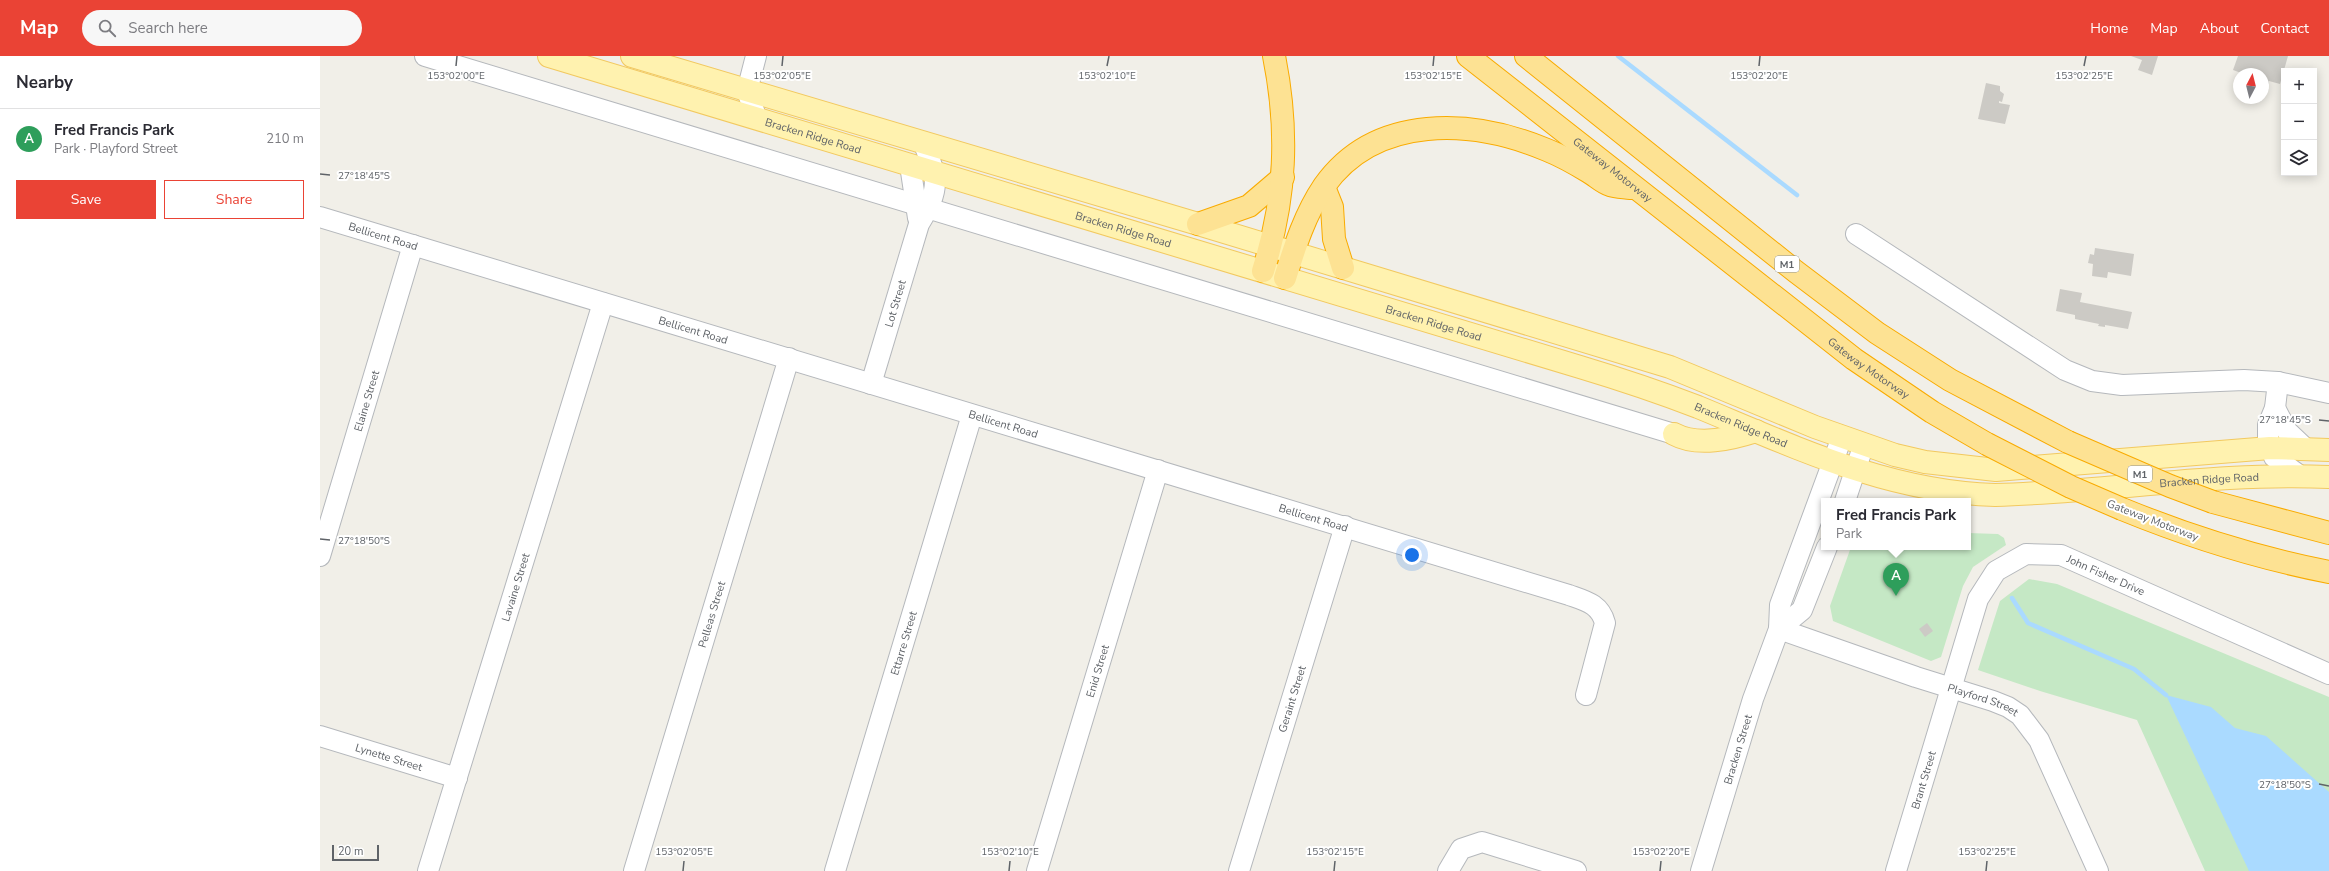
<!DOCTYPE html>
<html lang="en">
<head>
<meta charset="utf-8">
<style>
  :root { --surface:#fff; --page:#f7f7f7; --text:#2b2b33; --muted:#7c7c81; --line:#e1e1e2; --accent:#ea4335 }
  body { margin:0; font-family:"Nunito Sans",sans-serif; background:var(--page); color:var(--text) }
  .controls { position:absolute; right:12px; top:12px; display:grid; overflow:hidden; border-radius:0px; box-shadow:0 2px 10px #0003 }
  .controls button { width:36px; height:36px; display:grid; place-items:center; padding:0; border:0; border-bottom:1px solid var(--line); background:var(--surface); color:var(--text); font:20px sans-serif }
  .compass { position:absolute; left:1913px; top:12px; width:36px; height:36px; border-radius:50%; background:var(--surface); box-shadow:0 2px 10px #0003; rotate:7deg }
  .scale { position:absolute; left:12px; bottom:10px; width:47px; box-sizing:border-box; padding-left:4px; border:2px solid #5f6368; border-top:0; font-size:11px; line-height:14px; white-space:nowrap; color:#5f6368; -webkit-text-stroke:3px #fff; paint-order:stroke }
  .you { position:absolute; left:1092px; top:499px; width:14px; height:14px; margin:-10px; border:3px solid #fff; border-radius:50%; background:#1a73e8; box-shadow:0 0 0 6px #1a73e833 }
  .badge { display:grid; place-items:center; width:26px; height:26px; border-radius:50%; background:var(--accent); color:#fff; font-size:13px; font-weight:700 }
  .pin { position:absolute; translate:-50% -33px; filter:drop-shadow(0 1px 2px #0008) }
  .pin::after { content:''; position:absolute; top:21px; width:14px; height:12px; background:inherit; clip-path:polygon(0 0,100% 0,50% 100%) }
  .popup { position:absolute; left:1501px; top:442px; width:150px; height:52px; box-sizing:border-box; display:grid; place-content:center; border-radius:0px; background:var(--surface); filter:drop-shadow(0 1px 3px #0005); font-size:13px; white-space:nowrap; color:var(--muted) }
  .popup b { font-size:15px; color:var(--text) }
  .popup::after { content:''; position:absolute; left:50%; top:100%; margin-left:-8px; border:8px solid transparent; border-top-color:var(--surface) }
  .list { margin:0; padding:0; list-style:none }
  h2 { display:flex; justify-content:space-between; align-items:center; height:52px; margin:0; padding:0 16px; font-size:17px }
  h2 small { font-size:13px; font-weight:400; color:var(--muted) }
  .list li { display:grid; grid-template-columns:26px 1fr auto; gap:12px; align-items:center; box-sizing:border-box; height:60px; padding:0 16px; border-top:1px solid var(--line) }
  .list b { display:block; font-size:15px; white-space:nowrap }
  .list p { margin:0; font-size:13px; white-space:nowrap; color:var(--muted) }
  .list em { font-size:13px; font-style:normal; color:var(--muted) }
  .actions { display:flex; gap:8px; padding:12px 16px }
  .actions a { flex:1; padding:9px 0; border:1px solid var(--accent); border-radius:0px; text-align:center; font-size:14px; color:var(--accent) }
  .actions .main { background:var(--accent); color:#fff }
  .icon { flex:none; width:22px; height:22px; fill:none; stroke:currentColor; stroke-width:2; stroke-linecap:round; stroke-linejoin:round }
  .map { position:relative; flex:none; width:2009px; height:815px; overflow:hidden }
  header { display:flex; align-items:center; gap:24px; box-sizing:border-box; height:56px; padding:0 20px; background:var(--accent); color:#fff }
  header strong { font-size:19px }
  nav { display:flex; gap:22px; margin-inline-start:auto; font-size:14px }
  .search { width:280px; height:36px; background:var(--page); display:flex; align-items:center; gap:10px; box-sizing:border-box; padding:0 14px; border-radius:22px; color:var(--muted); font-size:15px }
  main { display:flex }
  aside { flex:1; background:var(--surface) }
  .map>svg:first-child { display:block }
  .green { fill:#c5e8c5 }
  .water { fill:#aadaff }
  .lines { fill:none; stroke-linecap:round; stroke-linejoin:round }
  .stream { stroke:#aadaff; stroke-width:4.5 }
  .building { fill:#cccac5 }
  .minor-casing { stroke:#b5b8bc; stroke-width:22 }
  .major-casing { stroke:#f2c960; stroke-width:24 }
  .highway-casing { stroke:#f9ab00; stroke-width:24 }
  .minor { stroke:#fff; stroke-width:20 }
  .major { stroke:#fff2af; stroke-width:22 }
  .highway { stroke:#fde293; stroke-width:22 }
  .highway-bridge-casing { stroke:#f9ab00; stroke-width:24; stroke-linecap:butt }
  .highway-bridge { stroke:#fde293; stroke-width:22 }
  .ticks { fill:none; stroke:#5f6368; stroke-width:1.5 }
  .labels { text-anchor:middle; stroke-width:4; stroke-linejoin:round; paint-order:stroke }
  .shield { fill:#fff; stroke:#8f9295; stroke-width:1 }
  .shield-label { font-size:10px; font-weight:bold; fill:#5f6368 }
  .street-label { font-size:11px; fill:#5f6368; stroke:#fff }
  .ticks-label { font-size:10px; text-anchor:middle; fill:#5f6368; stroke:#fff; stroke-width:4; stroke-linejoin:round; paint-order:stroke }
</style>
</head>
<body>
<header>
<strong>Map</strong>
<div class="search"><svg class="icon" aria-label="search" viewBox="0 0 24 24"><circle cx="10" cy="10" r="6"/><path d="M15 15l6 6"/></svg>Search here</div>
<nav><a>Home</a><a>Map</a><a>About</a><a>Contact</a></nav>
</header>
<main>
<aside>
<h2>Nearby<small></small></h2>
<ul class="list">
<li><span class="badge" style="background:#2e9e5b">A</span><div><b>Fred Francis Park</b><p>Park · Playford Street</p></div><em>210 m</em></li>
</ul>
<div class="actions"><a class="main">Save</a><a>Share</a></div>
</aside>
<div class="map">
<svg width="2009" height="815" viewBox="0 0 2009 815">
  <rect width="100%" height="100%" fill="#f1efe8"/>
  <path class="green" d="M1648,477L1678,478L1684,482L1686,489L1653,511L1643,530L1621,601L1611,605L1513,565L1510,550L1531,491H1648Z
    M1709,523L1737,528L2009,641V815H1885L1817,664L1720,635L1658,614L1680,545Z"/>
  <path class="water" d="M1846,639L1891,651L1915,672L1946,680L2009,736V815H1929Z"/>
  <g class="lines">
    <path class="stream" d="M1298,0L1477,139
      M1692,542L1708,567L1814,613L1846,639"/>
  </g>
  <path class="building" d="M1811,0H1838L1832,19L1818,14L1822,4Z
    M1918,0H1968L1960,28L1949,25L1948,29L1943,28V18H1924L1913,14Z
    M1666,27L1680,30V35L1684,38L1682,46L1679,45V47L1690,49L1685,68L1658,63Z
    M1775,192L1814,198L1811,220L1788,216L1787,222L1772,220L1773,208L1768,207L1770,198L1774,199Z
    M1740,233L1762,237L1760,246L1812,256L1808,273L1785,269V271L1778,270L1779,268L1755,263V259L1736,255Z
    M1607,567L1613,575L1605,581L1599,573Z"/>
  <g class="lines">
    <g class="minor-casing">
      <g id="minor">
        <path d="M105,0L1354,378"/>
        <path d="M436,0L427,35L437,63"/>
        <path d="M590,109L598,162"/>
        <path id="s1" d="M0,161L1249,539C1266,545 1280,548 1285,567L1266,639"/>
        <path d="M1536,178L1745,314L1772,325L1802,329L1924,324L1958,326L2009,337"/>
        <path d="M1958,326L1955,352L1948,369V383L1954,401L1979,419"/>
        <path id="s2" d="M551,328L599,168C621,132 618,123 603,86"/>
        <path d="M1955,352L1967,375L1986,393"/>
        <path d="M1525,445L1544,388"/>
        <path id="s3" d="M0,500L93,189"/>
        <path id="s4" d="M1459,573L1596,621L1673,645L1688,651L1700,659L1719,684L1778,815"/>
        <path d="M1459,573L1482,554L1507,491"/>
        <path id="s5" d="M0,680L137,722"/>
        <path id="s6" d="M108,815L283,247"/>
        <path id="s7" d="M314,815L469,302"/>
        <path id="s8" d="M515,815L652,359"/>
        <path id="s9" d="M717,815L838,414"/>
        <path id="s10" d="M919,815L1025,470"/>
        <path d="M1128,815L1141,793L1162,786L1256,815"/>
        <path id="s11" d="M1381,815L1433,643L1459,573L1460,549L1522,381"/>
        <path id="s12" d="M1576,815L1658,543L1676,515L1706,498L1741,499L2009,618"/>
      </g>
    </g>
    <g class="major-casing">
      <g id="major">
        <path id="s13" d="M229,0L1260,311C1300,323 1339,336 1378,351C1475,391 1568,436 1675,439C1787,436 1897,416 2009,421"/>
        <path d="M312,0L878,168L1350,311L1495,371L1575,399L1605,406L1676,414L1950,392L2009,394"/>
        <path d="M1354,378C1378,391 1411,383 1436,375"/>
      </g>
    </g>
    <g class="highway-casing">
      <g id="highway">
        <path id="s14" d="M1148,0L1534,303L1612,356L1667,388"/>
        <path d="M1206,0L1475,215L1557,277L1630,324L1748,386"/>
        <path d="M1004,131L1012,151L1014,183L1023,212"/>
        <path d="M878,168L929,150L963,121"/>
        <path d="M943,215C966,142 969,75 954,0"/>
        <path d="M965,222C975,190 985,158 1004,130C1056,57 1153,63 1227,94C1242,100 1256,108 1269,116C1276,120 1283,127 1290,129C1296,131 1304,131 1311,132"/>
        <path d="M1893,446L2009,477"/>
        <path d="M1802,453C1868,480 1938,502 2009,516"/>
      </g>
    </g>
    <use href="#minor" class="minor"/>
    <use href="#major" class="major"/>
    <use href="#highway" class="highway"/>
    <g class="highway-bridge-casing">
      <path id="highway-bridge" d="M1748,386L1850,430L1893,446
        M1667,388L1751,431L1802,453"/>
    </g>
    <use href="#highway-bridge" class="highway-bridge"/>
  </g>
  <path class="ticks" d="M136,10L137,0M462,10L463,0M787,10L789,0M1113,10L1114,0M1439,10L1440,0M1764,10L1766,0M0,118L10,119M1999,364L2009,365M0,483L10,484M1999,728L2009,730M363,815L364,805M689,815L690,805M1014,815L1015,805M1340,815L1341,805M1666,815L1667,805"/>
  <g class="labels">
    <g class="shield">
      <rect x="1455" y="200" width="24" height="16" rx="3"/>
      <rect x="1808" y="410" width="24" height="16" rx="3"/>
    </g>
    <g class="shield-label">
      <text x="1467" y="212">M1</text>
      <text x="1820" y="422">M1</text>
    </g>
    <g class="street-label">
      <text dy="4" stroke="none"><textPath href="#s13" startOffset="276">Bracken Ridge Road</textPath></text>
      <text dy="4" stroke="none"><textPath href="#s14" startOffset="184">Gateway Motorway</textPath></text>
      <text dy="4" stroke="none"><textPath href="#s13" startOffset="600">Bracken Ridge Road</textPath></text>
      <text dy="4" stroke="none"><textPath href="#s1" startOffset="66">Bellicent Road</textPath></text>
      <text dy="4" stroke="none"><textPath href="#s2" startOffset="84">Lot Street</textPath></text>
      <text dy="4" stroke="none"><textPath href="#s13" startOffset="924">Bracken Ridge Road</textPath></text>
      <text dy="4" stroke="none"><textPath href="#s1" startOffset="390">Bellicent Road</textPath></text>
      <text dy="4" stroke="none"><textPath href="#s14" startOffset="508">Gateway Motorway</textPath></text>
      <text dy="4" stroke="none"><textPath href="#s3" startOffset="162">Elaine Street</textPath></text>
      <text dy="4" stroke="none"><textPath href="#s1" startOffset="714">Bellicent Road</textPath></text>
      <text dy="4" stroke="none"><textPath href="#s13" startOffset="1248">Bracken Ridge Road</textPath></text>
      <text dy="4" stroke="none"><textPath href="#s13" startOffset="1728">Bracken Ridge Road</textPath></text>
      <text dy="4" stroke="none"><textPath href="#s1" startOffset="1038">Bellicent Road</textPath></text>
      <text transform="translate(1833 464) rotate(21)" y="4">Gateway Motorway</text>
      <text dy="4" stroke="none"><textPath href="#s12" startOffset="436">John Fisher Drive</textPath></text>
      <text dy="4" stroke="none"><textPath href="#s6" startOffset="297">Lavaine Street</textPath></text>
      <text dy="4" stroke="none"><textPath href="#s7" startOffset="268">Pelleas Street</textPath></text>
      <text dy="4" stroke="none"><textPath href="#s8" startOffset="238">Ettarre Street</textPath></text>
      <text dy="4" stroke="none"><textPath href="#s9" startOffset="209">Enid Street</textPath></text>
      <text dy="4" stroke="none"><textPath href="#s10" startOffset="180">Geraint Street</textPath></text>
      <text dy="4" stroke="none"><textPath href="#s4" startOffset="216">Playford Street</textPath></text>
      <text dy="4" stroke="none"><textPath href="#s11" startOffset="127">Bracken Street</textPath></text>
      <text dy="4" stroke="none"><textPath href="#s5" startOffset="72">Lynette Street</textPath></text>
      <text dy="4" stroke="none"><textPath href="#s12" startOffset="95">Brant Street</textPath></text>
    </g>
  </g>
  <g class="ticks-label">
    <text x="136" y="23">153°02'00"E</text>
    <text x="462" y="23">153°02'05"E</text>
    <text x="787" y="23">153°02'10"E</text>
    <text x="1113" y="23">153°02'15"E</text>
    <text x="1439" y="23">153°02'20"E</text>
    <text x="1764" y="23">153°02'25"E</text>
    <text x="44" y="123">27°18'45"S</text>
    <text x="1965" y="367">27°18'45"S</text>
    <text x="44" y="488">27°18'50"S</text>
    <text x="1965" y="732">27°18'50"S</text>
    <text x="364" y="799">153°02'05"E</text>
    <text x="690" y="799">153°02'10"E</text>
    <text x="1015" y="799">153°02'15"E</text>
    <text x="1341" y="799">153°02'20"E</text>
    <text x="1667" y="799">153°02'25"E</text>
  </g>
</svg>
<div class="controls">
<button>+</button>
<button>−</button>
<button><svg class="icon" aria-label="layers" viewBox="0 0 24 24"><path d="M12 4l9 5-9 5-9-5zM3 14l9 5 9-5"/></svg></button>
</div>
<svg class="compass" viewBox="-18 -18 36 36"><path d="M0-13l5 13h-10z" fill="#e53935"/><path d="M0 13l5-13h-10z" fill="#7c7c81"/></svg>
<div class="scale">20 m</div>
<div class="you"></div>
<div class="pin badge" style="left:1576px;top:540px;background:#2e9e5b">A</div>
<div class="popup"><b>Fred Francis Park</b>Park</div>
</div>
</main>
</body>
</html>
